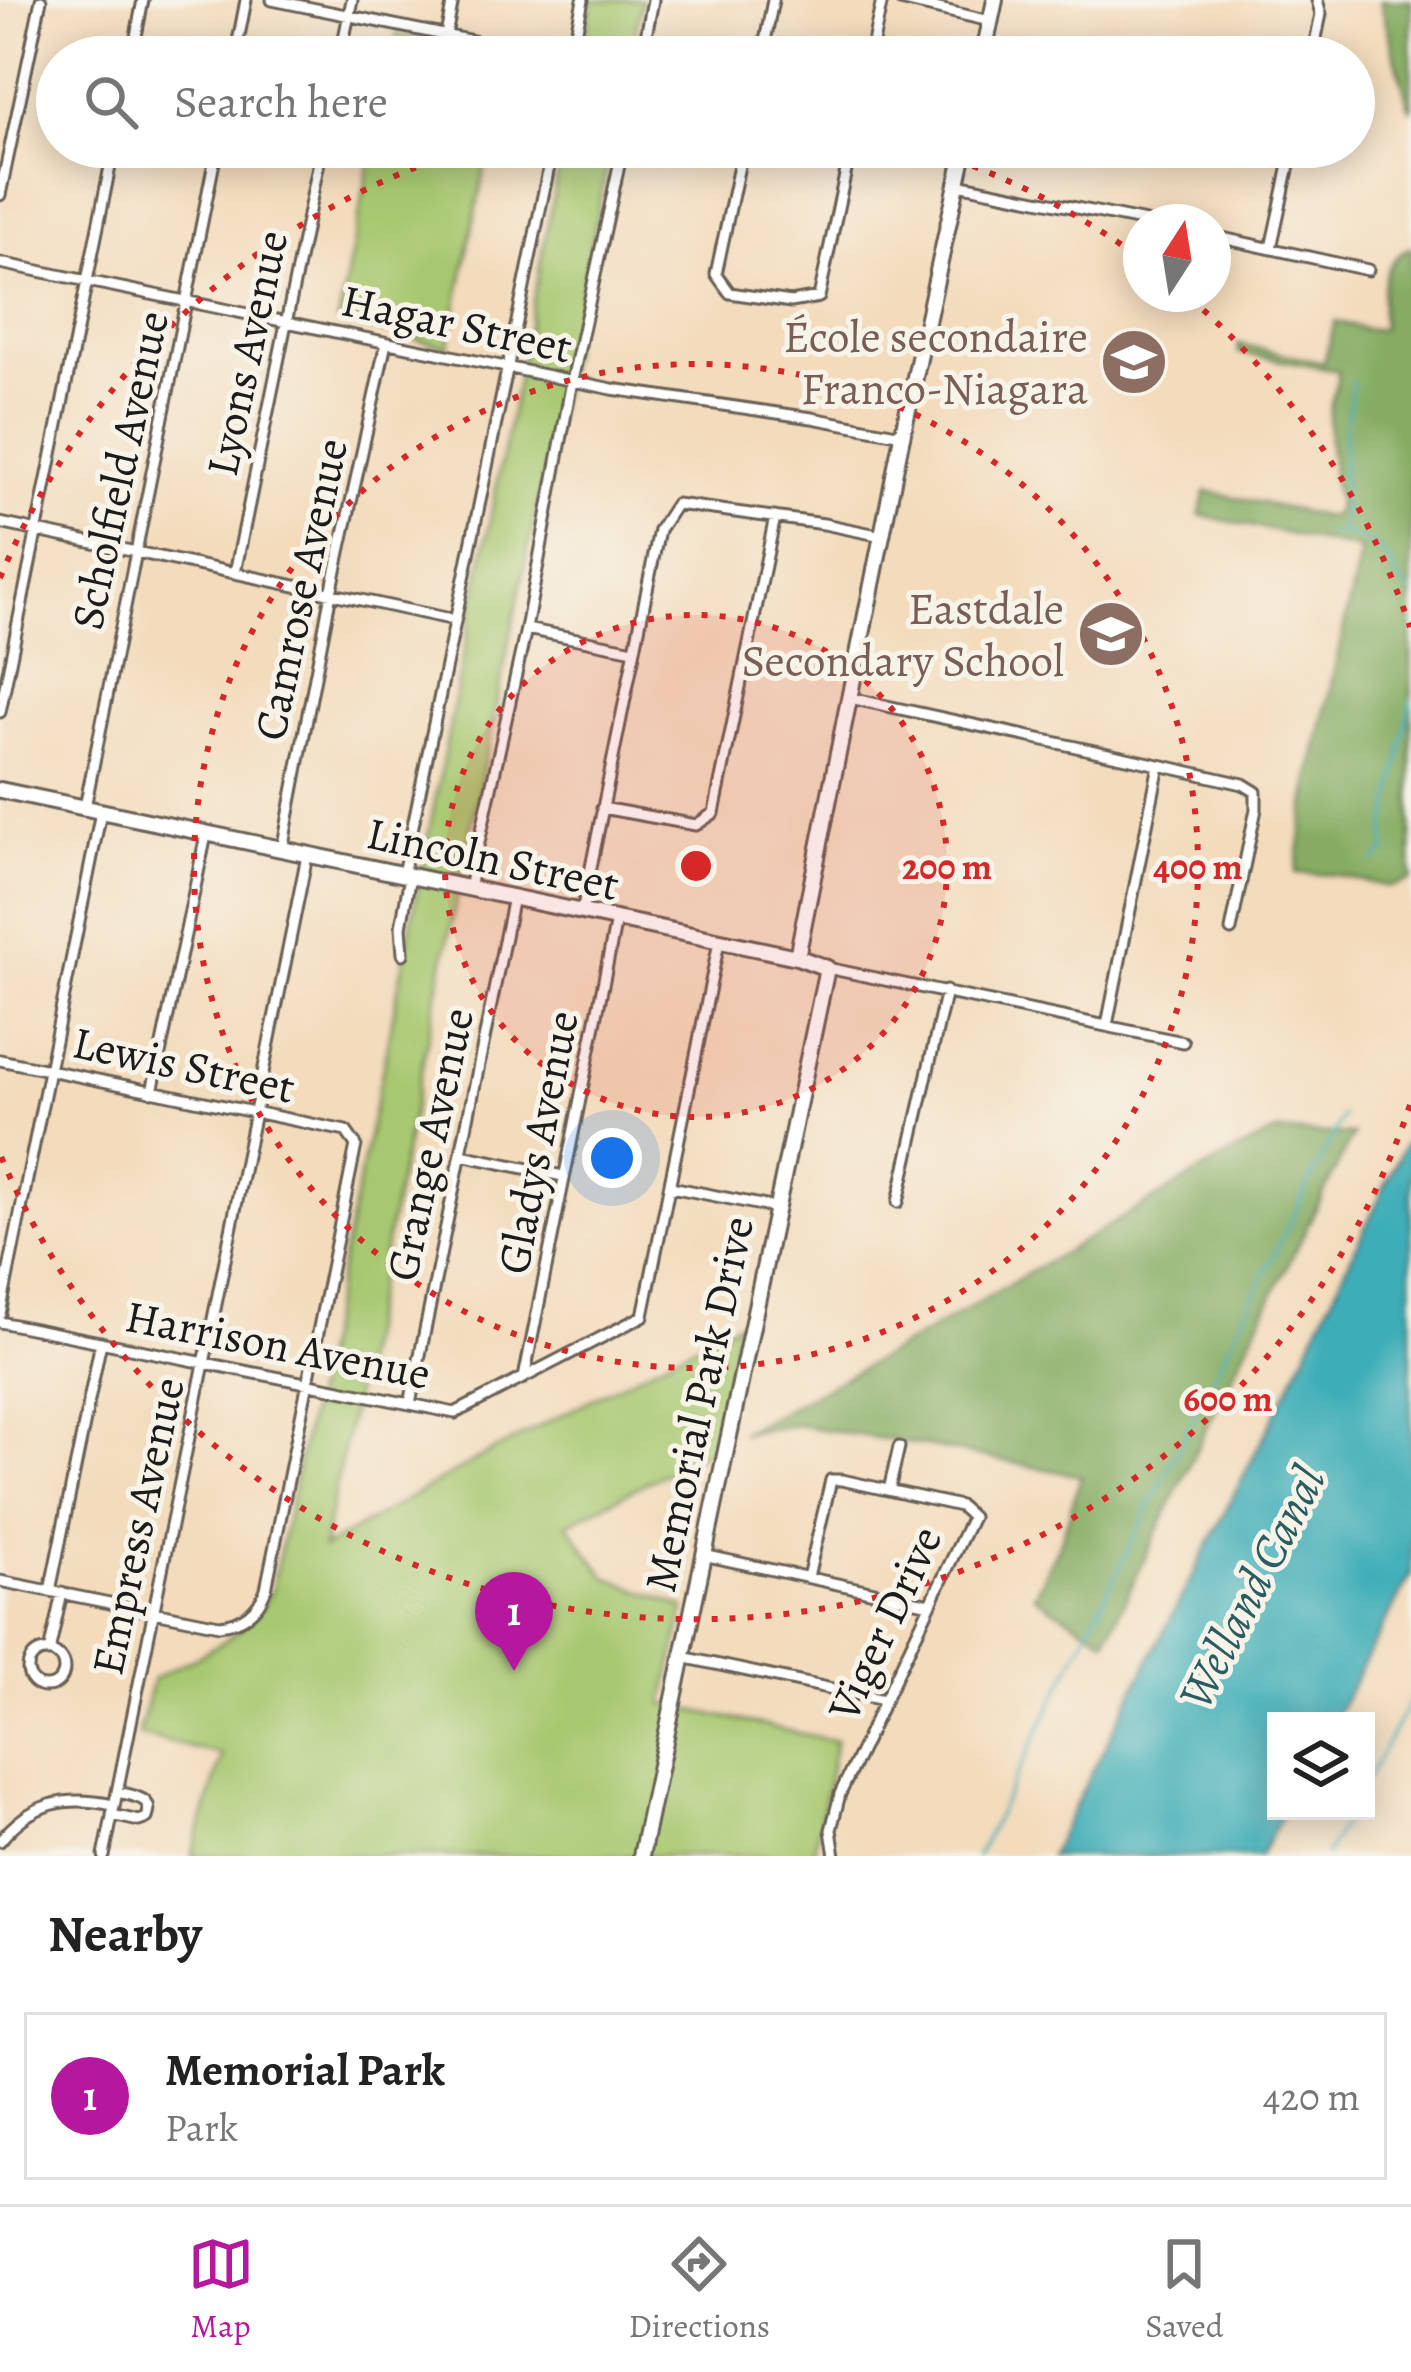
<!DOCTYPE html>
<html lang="en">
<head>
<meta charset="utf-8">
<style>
  :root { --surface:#fff; --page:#f2f2f2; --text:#222; --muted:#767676; --line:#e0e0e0; --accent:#b5179e }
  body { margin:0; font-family:Alegreya,serif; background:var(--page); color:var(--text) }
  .controls { position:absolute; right:36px; bottom:36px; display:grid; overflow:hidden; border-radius:0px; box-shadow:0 6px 30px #0003 }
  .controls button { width:108px; height:108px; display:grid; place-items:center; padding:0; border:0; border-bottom:3px solid var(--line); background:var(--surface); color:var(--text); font:60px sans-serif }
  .compass { position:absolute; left:1123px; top:204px; width:108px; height:108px; border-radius:50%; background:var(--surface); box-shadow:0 6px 30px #0003; rotate:12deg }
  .you { position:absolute; left:612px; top:1158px; width:42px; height:42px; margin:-30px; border:9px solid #fff; border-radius:50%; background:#1a73e8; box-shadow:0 0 0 18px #1a73e833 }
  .badge { display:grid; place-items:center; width:78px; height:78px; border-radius:50%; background:var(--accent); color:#fff; font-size:39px; font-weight:700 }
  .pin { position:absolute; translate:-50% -99px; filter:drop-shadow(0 3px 6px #0008) }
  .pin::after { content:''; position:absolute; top:63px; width:42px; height:36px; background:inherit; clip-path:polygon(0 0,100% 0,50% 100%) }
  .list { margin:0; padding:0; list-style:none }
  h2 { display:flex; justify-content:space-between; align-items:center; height:156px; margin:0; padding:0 48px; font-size:51px }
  h2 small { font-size:39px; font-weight:400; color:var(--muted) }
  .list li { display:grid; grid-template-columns:78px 1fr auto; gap:36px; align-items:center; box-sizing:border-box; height:168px; margin:0 24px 24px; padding:0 24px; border:3px solid var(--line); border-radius:0px }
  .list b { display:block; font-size:45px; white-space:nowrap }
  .list p { margin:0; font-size:39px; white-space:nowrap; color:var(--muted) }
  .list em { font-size:39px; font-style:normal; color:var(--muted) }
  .icon { flex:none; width:66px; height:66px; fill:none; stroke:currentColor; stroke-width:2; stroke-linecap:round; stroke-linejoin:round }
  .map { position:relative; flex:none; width:1411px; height:1856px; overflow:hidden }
  .search { position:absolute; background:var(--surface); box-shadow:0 6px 30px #0003; left:36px; right:36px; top:36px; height:132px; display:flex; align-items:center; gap:30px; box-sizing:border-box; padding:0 42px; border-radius:66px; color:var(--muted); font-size:45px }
  .sheet { height:348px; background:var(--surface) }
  nav { display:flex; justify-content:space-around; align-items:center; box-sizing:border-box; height:168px; border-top:3px solid var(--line); background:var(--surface); font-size:33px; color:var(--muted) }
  nav a { display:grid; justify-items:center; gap:6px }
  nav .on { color:var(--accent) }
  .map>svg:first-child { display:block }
  .green { fill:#a7c870; stroke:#627246; stroke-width:3 }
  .forest { fill:#85ac62; stroke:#50643f; stroke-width:3 }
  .water { fill:#3cadb7; stroke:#2c646a; stroke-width:3 }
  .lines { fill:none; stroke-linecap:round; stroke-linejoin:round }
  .stream { stroke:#3cadb7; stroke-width:3 }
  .street-casing { stroke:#675f54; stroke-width:15 }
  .secondary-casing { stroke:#675f54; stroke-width:20 }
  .street { stroke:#fff; stroke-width:9 }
  .secondary { stroke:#fff; stroke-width:14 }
  .ring { fill:none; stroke:#d62828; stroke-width:6; stroke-dasharray:6 12 }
  .labels { text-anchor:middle; stroke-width:10; stroke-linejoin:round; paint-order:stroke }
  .street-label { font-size:45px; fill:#1c1c1c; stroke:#f7f3e8 }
  .education-label { font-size:45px; fill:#785e54; stroke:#f7f3e8; text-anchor:end }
  .water-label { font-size:48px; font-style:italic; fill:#2a5d62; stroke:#f7f3e8 }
  .centre { fill:#d62828; stroke:#f7f3e8; stroke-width:6 }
  .ring-label { font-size:36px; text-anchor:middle; font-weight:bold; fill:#d62828; stroke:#f7f3e8; stroke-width:10; stroke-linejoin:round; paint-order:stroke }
</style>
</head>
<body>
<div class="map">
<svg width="1411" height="1856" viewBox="0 0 1411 1856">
  <rect width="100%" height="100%" fill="#f7f3e8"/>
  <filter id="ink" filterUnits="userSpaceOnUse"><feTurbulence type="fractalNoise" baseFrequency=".00833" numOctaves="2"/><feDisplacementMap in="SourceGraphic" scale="24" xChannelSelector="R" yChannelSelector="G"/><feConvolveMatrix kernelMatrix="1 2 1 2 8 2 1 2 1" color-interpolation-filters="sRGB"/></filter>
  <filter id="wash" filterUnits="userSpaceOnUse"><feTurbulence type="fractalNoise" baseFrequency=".004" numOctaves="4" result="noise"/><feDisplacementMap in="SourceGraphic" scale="48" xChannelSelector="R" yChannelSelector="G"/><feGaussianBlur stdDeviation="2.7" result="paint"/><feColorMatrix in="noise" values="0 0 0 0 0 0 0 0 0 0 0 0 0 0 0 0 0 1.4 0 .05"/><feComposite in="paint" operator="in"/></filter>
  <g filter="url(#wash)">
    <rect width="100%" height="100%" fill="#f3dbbc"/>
    <path class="green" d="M592,0H642L630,57H581Z
      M397,34L507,57H392Z
      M373,147H489L448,347L338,321Z
      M563,147H611L323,1548L474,1461L738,1322L714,1447L567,1524L606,1577L685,1608L664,1704L836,1741L813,1856H192L222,1755L138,1735L153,1679C196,1656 247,1638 271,1592L382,1072Z"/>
    <path class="forest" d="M1380,0H1411V111L1407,101Z
      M1411,248V880L1390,887L1336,875L1296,873L1310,779L1361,550L1200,515L1206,491L1327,517L1335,514L1337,505C1334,477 1325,437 1330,409C1332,395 1338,385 1338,371L1239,353L1238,344L1324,363L1335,321L1364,329H1382C1382,298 1377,262 1411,248Z
      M1276,1132L1353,1135L1218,1404L1106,1640L1034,1596L1062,1538L1081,1476L927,1446L796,1425L741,1433L923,1335L1229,1155Z"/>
    <path class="water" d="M1411,1131V1575L1333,1721H1276V1811H1284L1260,1856H1049L1292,1381Z"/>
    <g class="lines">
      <path class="stream" d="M1342,533L1344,438L1353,383
        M1327,534C1344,532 1368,539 1382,552C1395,566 1391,577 1411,592
        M1375,861L1386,851L1385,834L1411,700
        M1366,1781L1411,1699
        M977,1856L1343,1115
        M1325,1856L1350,1811"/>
    </g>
  </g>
  <g filter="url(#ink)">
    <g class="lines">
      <g class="street-casing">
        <path id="street" d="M272,0L552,57
          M900,0L990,21
          M446,35L453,0
          M132,57L143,0
          M235,57L246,0
          M340,57L352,0
          M571,57L583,0
          M642,57L653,0
          M762,57L773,0
          M870,57L882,0
          M1312,57L1321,14L1317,0
          M743,147L716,274L730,293L791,302L819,297L851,147
          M958,184L1146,222
          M0,195L41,0
          M1213,236L1368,270
          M1271,248L1293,147
          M0,263L612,389L812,418L902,435
          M0,523L455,620
          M235,573L322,147
          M526,629L634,650
          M850,698L1159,765L1107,1025
          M0,712L114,147
          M1159,765L1243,784L1256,792V809L1231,930
          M85,807L217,147
          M602,808L696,825L714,813L775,517
          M282,850L331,593L386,343
          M403,874L553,147
          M469,888L526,629L572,381L623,147
          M582,912L659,530L676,504L824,524L882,536
          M403,954L401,927L410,876
          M827,968L1183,1042
          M0,1060L346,1131L356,1145L266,1589C258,1611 243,1623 219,1625L0,1581
          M152,1092L206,835
          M461,1155L563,1176
          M671,1187L776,1208
          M898,1202L946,991
          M0,1314L101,812
          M0,1322L455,1413L643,1316L719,942
          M524,1378L616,920
          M410,1404L513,897
          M889,1490L899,1447
          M703,1555L930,1604
          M808,1577L831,1480H842L960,1506L972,1517L840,1794L831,1830L835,1856
          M50,1591L101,1342
          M28 1669a18 18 0 1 1 36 0a18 18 0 1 1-36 0Z
          M49,1652L62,1593
          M682,1657L884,1700
          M112,1815L139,1821L147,1818C155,1797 133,1796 117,1792
          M0,1841C31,1802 67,1795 113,1805
          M104,1856C169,1522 239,1189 307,856"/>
      </g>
      <g class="secondary-casing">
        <path id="secondary" d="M983,57L995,0
          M0,790L797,957L827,968L641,1856
          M797,957L900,446L965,147"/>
      </g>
      <use href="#street" class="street"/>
      <use href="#secondary" class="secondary"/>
    </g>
  </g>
  <circle cx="696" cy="866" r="251" fill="#d62828" fill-opacity=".12"/>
  <g class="ring">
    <circle cx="696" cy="866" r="251"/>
    <circle cx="696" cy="866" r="502"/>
    <path d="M1410 1105A753 753 0 0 1 0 1154M0 578A753 753 0 0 1 470 148M922 148A753 753 0 0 1 1139 257M1190 298A753 753 0 0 1 1410 627"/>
  </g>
  <defs>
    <g id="school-disc" transform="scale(3.45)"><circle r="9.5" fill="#8d6e63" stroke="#f7f3e8"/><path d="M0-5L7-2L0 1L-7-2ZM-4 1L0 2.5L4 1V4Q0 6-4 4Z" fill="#fff"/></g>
  </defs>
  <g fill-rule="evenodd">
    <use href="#school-disc" x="1134" y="362"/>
    <use href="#school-disc" x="1111" y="634"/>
  </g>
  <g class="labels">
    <g class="street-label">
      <text transform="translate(457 323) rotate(12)" y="16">Hagar Street</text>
      <text transform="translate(246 353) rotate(-78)" y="16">Lyons Avenue</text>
      <text transform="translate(119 470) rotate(-78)" y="16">Scholfield Avenue</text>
      <text transform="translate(300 589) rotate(-78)" y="16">Camrose Avenue</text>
      <text transform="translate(493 858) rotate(12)" y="16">Lincoln Street</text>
      <text transform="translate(184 1064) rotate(12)" y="16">Lewis Street</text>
      <text transform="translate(537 1142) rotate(-79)" y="16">Gladys Avenue</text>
      <text transform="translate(429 1144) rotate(-78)" y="16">Grange Avenue</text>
      <text transform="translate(278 1344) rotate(11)" y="16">Harrison Avenue</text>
      <text transform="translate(698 1404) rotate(-78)" y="16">Memorial Park Drive</text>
      <text transform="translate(137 1526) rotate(-78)" y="16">Empress Avenue</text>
      <text transform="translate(884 1623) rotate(-65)" y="16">Viger Drive</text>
    </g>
    <g class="education-label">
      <text x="1088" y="352">École secondaire<tspan x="1088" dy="52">Franco-Niagara</tspan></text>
      <text x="1064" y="624">Eastdale<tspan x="1064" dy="52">Secondary School</tspan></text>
    </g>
    <g class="water-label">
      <text transform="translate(1251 1587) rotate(-63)" y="17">Welland Canal</text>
    </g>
  </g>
  <circle cx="696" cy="866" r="18" class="centre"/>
  <g class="ring-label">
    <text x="947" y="879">200 m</text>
    <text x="1198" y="879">400 m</text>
    <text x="1228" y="1411">600 m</text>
  </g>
</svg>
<div class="controls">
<button><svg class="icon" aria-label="layers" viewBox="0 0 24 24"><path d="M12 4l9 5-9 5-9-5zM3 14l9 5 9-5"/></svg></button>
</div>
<svg class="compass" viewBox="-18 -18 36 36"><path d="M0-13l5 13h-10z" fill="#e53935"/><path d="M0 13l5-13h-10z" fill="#767676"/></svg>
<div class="you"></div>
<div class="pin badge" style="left:514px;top:1671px">1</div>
<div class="search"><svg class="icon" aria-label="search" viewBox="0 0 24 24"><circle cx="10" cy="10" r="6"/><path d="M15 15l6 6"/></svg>Search here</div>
</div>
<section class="sheet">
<h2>Nearby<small></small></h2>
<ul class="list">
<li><span class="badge">1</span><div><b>Memorial Park</b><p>Park</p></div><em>420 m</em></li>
</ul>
</section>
<nav>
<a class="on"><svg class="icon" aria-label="map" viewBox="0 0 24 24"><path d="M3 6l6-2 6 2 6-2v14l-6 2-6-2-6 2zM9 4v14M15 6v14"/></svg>Map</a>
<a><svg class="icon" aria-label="directions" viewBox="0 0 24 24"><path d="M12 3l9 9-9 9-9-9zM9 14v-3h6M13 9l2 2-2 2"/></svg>Directions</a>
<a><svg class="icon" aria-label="saved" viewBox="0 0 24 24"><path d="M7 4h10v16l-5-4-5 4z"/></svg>Saved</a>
</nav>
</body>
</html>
